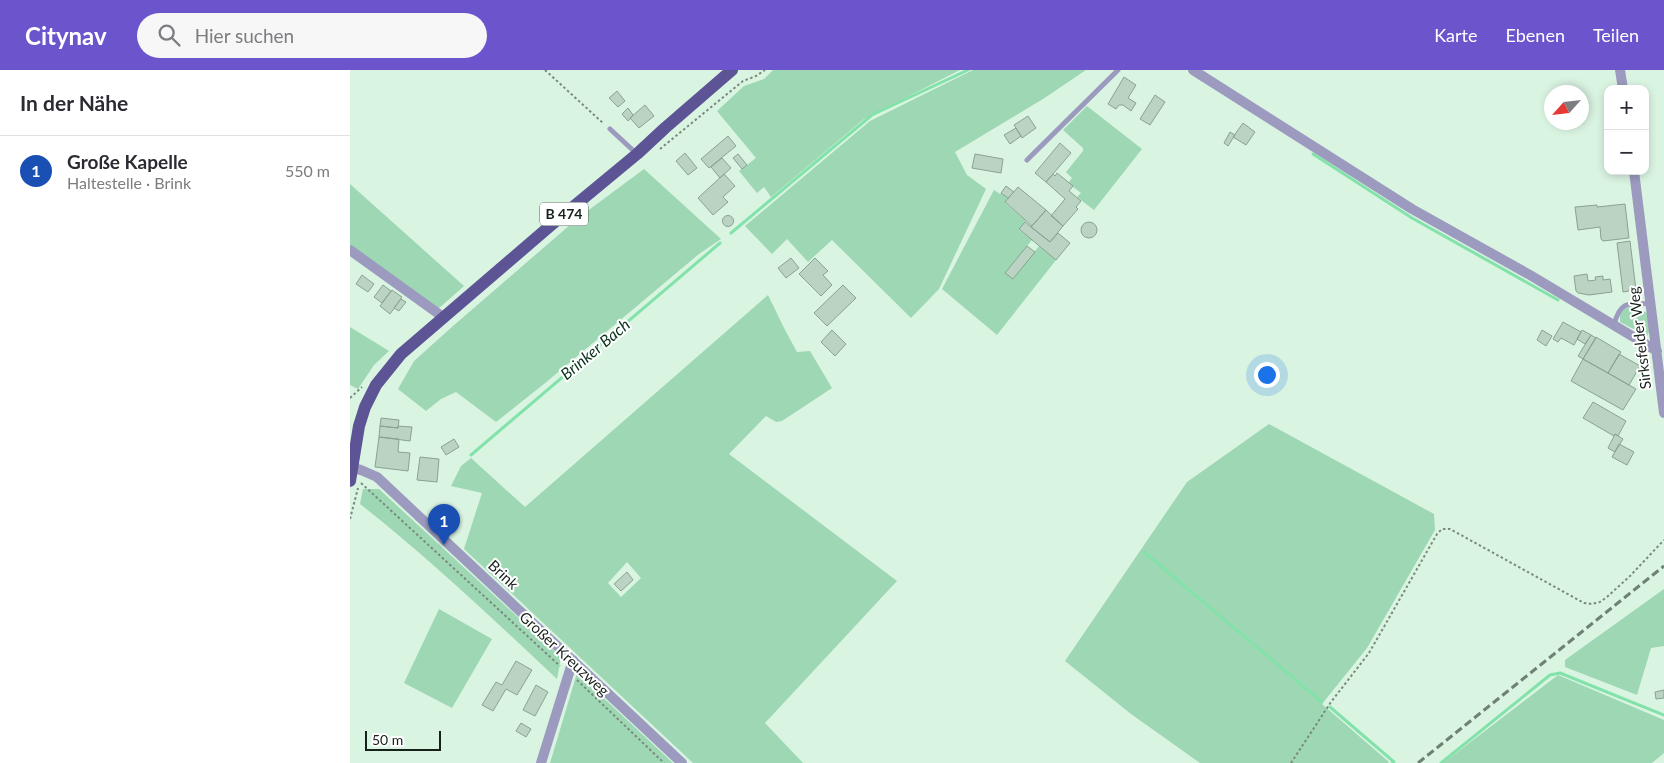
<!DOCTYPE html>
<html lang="de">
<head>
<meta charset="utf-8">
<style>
  :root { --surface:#fff; --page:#f7f7f7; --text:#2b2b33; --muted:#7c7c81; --line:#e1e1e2; --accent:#6c54cd }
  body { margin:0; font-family:Lato,sans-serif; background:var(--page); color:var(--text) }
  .controls { position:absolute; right:15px; top:15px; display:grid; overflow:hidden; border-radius:10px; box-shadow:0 2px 8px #0003 }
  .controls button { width:45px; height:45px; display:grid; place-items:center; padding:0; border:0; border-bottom:1px solid var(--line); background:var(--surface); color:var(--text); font:25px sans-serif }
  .compass { position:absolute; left:1194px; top:15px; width:45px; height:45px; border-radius:50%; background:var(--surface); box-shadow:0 2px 8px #0003; rotate:243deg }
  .scale { position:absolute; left:15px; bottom:12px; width:76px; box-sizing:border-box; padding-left:5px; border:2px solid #17211b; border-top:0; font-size:14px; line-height:18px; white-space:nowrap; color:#17211b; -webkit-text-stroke:4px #fff; paint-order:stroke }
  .you { position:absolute; left:916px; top:304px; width:18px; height:18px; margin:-12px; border:4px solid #fff; border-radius:50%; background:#1a73e8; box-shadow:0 0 0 8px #1a73e833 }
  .badge { display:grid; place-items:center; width:32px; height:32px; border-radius:50%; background:var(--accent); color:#fff; font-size:16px; font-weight:700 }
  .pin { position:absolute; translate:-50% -41px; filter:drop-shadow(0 1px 2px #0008) }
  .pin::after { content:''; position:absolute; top:26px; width:18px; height:15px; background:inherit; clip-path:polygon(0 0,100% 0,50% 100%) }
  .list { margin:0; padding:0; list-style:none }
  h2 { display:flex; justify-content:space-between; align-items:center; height:65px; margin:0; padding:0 20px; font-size:21px }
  h2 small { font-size:16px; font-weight:400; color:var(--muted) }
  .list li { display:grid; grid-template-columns:32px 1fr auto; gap:15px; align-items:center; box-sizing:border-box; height:70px; padding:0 20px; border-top:1px solid var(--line) }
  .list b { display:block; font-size:19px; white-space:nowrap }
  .list p { margin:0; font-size:16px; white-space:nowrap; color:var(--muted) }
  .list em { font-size:16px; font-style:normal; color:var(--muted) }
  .icon { flex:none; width:28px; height:28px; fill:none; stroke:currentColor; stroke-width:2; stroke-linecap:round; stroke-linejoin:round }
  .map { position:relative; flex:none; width:1314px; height:693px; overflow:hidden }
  header { display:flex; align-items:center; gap:30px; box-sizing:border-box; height:70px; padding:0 25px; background:var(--accent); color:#fff }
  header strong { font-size:24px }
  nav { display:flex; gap:28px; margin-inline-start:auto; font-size:18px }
  .search { width:350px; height:45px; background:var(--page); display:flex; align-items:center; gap:12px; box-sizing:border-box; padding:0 18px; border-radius:28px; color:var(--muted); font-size:19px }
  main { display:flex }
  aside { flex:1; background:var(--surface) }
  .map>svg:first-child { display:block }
  .green { fill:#9ed7b3; fill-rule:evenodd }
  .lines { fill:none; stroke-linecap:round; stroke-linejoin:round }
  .stream { stroke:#83e2aa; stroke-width:3 }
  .building { fill:#bad3c2; stroke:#89a292 }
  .path { stroke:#788a7e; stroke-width:2; stroke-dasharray:2.5 2.5; stroke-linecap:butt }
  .service { stroke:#9c9abf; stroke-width:5 }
  .minor { stroke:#9c9abf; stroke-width:10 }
  .primary { stroke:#5c5495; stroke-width:12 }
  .rail { stroke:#6f8075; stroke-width:3; stroke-dasharray:8 4; stroke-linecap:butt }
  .labels { text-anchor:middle; stroke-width:4; stroke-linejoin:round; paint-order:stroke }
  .shield { fill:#fff; stroke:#5d645f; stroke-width:1 }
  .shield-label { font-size:14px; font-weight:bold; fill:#17211b }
  .street-label { font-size:15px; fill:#17211b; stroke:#fff }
  .water-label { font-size:16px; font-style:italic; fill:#08331d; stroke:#fff }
</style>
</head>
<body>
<header>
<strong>Citynav</strong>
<div class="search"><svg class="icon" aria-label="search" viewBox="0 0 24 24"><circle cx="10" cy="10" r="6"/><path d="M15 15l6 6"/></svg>Hier suchen</div>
<nav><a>Karte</a><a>Ebenen</a><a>Teilen</a></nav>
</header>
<main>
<aside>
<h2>In der Nähe<small></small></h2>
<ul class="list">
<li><span class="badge" style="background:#1a4fb4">1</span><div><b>Große Kapelle</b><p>Haltestelle · Brink</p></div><em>550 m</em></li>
</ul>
</aside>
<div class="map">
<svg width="1314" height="693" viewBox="0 0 1314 693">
  <rect width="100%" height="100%" fill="#daf4e2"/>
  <path class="green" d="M423,0H610L514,49L421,127L414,117L407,123L389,101L406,88L367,41L394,16L414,9Z
    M623,0H736L693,29L605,82L617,105L636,119L589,219L561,248L482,170L458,192L437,169L422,184L395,156L520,51Z
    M737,36L792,79L744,140L727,127L731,123L718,113L722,108L716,102L733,81V78L713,60Z
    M294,99L371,169L349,184L194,314L146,352L106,322L91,329L76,341L48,319L64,291L103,256L228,148Z
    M0,114L114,216L88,239L0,175Z
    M644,120L650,124L651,123L658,128L655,133L676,151L669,160L682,170L656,202L663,208L689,176L706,190L647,265L592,219Z
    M418,225L435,260L447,282L460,281L482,318L432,351L426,352L416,346L379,384L547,511L415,653L453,693H343L114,479L132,423L101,416L111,396L121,388L175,437ZM277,492L291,508L271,527L258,513Z
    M1279,237L1288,238L1299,244L1300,260L1297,266L1270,252V244L1274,239Z
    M0,257L39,281L24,295L8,319L0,315Z
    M919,354L1084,444L1085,460L1017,578L972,634L1039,692L1037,693H850L781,644L715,591L837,412Z
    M13,419H29L211,587L207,609C143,549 79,488 10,434Z
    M1314,519V576L1301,578L1287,625L1215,597V590Z
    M89,539L142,569L102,638L54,613Z
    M227,603L323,693H200Z
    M1208,605L1314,650V683L1302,693H1093Z"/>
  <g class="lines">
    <path class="stream" d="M963,84L1062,148L1208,230
      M381,163L522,45L618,0
      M121,385L370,173
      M794,482L972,632
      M980,637L1044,692L1042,693
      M1091,693L1200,605L1210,603L1314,645"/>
  </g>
  <path class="building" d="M774,7L786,15L778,28L786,33L781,41L773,35H769L766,39L758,34Z
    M267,21L275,31L268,37L259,28Z
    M805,25L815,32L800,55L790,49Z
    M295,35L304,46L289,58L280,48Z
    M278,38L283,45L278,51L272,44Z
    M678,46L686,58L672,68L664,55Z
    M893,53L905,62L896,75L883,67Z
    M666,58L671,66L660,74L654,65Z
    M880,62L885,65L878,76L874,73Z
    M378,66L386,76L359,98L351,89Z
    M710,73L721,83L696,112L685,103Z
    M335,83L347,98L338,105L326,91Z
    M388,84L397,95L392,99L383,88Z
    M625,84L653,89L651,103L622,98Z
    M372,88L381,98L370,108L361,97Z
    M707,103L723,116L719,121L731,131L726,137L728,139L713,156L701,146L715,129L696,112L703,104L705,106Z
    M374,104L385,116L373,127L378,132L363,145L348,128Z
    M656,116L664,122L658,128L651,123Z
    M668,117L696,140L682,156L655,132Z
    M1275,134L1279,168L1253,171L1251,169L1250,157L1228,160L1225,137L1247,135V137Z
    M696,140L713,156L700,172L681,157Z
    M372.5 151a5.5 5.5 0 1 1 11 0a5.5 5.5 0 1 1-11 0Z
    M731 160a8 8 0 1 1 16 0a8 8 0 1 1-16 0Z
    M675,152L700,172L708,163L720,173L706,190L669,159Z
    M1280,171L1286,220L1273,222L1267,173Z
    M677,176L685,182L663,209L655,203Z
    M441,188L449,198L436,208L428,198Z
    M465,188L478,201L473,205L482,215L471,226L449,204Z
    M1237,204L1238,211L1246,210L1245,207L1253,206V210L1260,209L1262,222L1239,225L1228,223L1226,221L1224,206Z
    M12,205L24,214L18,222L6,214Z
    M33,215L41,221L32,233L24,227Z
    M493,215L506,228L477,256L464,243Z
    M42,220L52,227L40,244L30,236Z
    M51,229L56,232L49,241L44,238Z
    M1213,252L1231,262L1224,275L1211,268L1208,272L1203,269Z
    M482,260L496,274L485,286L471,272Z
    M1192,260L1202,266L1196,276L1187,270Z
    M1232,260L1241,265L1235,274L1227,269Z
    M1241,265L1246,268L1233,289L1228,286Z
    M1246,267L1271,282L1258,303L1233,289Z
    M1269,284L1290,296L1279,315L1258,303Z
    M1233,289L1286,319L1273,340L1221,311Z
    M1243,332L1276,351L1268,366L1265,364L1264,366L1233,348Z
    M31,348L49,350L48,358L30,356Z
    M30,356L48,358V356L62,357L60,371L29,367Z
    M1265,364L1273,369L1265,382L1258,378Z
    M29,367L49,369L48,382L60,383L58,401L25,397Z
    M104,369L109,377L96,385L91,377Z
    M1269,374L1284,382L1277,395L1262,387Z
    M70,387L89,389L87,412L67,410Z
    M277,502L283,510L271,521L264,514Z
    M166,591L182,600L167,625L156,619L143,641L132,635L146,612L152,615Z
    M186,615L198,622L185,646L173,640Z
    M1314,620V628L1306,629L1305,622Z
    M171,653L181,659L176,667L166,661Z"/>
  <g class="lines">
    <path class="path" d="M195,0L254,54
      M310,79L393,11L406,6L415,0
      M0,328L12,317
      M11,413L210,596
      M0,449L8,418
      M227,610L314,693
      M941,693L981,632L1019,583L1087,464L1092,459H1100L1234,533L1242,534L1250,532L1257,527L1280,506L1314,470"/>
    <path class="service" d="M260,59L287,84
      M677,90L768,0
      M1264,255C1270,231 1278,233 1300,234"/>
    <path class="minor" d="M843,0L1062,139L1180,205L1307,281
      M1270,0L1273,19
      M1284,101L1314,343
      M0,180L93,247
      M2,398L11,400L27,407L332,693
      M191,693L223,590"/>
    <path class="primary" d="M0,411L9,356L15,337L26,315L51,284L200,156L287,84L315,58L382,0"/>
    <path class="rail" d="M1068,693L1314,496"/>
  </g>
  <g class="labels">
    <rect class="shield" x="190" y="132.5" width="48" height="23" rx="4"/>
    <g class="shield-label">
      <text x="214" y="149">B 474</text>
    </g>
    <g class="street-label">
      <text transform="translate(1290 268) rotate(-97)" y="5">Sirksfelder Weg</text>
      <text transform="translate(153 505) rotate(43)" y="5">Brink</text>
      <text transform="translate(214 584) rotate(43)" y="5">Großer Kreuzweg</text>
    </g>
    <g class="water-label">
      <text transform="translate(245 279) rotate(-40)" y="6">Brinker Bach</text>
    </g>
  </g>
</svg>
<div class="controls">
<button>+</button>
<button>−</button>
</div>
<svg class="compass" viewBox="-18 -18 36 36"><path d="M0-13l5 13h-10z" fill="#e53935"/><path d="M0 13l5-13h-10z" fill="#7c7c81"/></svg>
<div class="scale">50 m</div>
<div class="you"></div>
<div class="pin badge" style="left:94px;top:475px;background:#1a4fb4">1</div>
</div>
</main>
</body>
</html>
